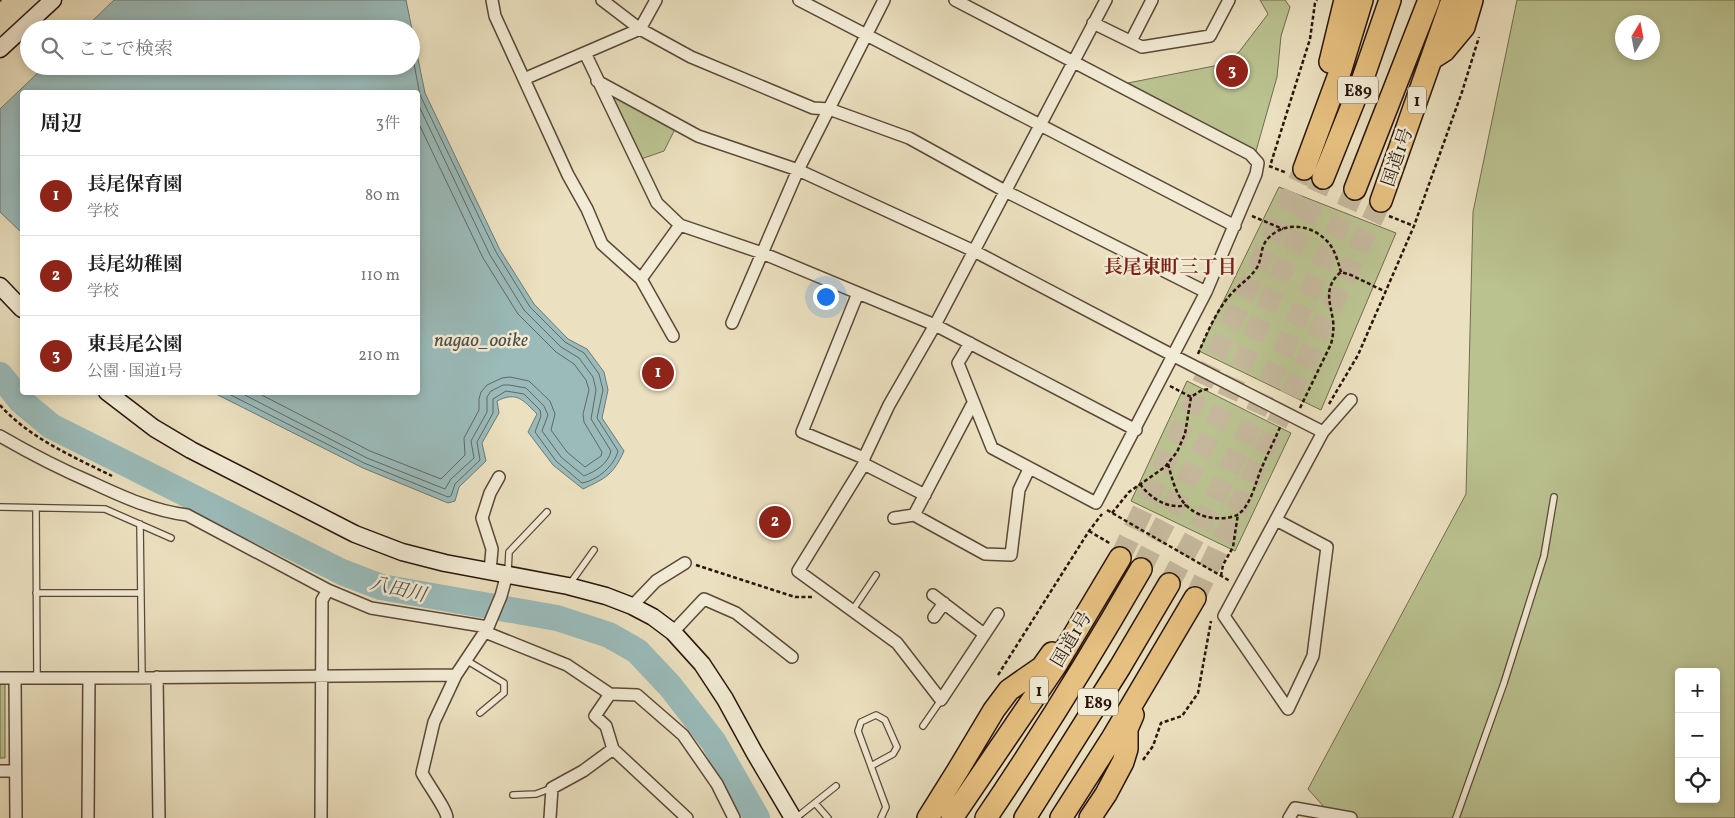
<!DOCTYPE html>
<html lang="ja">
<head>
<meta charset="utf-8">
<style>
  :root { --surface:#fff; --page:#f6f6f6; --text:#222; --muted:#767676; --line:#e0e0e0; --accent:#8f2418 }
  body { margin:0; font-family:Vollkorn,"Noto Serif JP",serif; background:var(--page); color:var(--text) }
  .controls { position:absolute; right:15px; bottom:15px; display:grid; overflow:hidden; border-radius:5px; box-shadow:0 2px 8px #0003 }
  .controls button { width:45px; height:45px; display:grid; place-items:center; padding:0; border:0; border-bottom:1px solid var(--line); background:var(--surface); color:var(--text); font:25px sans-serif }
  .compass { position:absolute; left:1615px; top:15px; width:45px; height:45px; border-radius:50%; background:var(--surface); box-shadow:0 2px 8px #0003; rotate:10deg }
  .you { position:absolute; left:825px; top:296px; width:18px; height:18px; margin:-12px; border:4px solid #fff; border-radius:50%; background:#1a73e8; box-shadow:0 0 0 8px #1a73e833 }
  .badge { display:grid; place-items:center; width:32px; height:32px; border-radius:50%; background:var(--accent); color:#fff; font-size:16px; font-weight:700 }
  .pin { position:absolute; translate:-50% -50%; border:2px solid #fff; box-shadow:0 1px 5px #0006 }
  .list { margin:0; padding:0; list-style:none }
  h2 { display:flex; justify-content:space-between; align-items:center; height:65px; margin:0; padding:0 20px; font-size:21px }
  h2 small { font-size:16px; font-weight:400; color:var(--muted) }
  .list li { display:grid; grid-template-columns:32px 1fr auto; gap:15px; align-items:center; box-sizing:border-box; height:80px; padding:0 20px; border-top:1px solid var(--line) }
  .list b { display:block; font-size:19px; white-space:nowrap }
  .list p { margin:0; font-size:16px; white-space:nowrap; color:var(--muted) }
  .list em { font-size:16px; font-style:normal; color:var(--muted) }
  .icon { flex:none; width:28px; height:28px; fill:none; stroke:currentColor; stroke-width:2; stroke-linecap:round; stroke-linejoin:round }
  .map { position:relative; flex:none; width:1735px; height:818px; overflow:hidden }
  .search { position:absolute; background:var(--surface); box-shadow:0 2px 8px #0003; left:20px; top:20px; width:400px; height:55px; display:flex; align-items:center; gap:12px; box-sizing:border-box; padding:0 18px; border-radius:28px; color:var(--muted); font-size:19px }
  .panel { position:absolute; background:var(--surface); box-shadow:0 2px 8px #0003; left:20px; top:90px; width:400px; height:305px; border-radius:5px }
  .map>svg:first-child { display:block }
  .green { fill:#bac290; stroke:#726c4e; fill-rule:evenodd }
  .water { fill:#9abbba; stroke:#6d7974 }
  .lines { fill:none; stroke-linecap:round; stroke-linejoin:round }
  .shore { stroke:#626862; stroke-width:1 }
  .river { stroke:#9abbba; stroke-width:26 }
  .highway-tunnel { stroke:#c4b79b; stroke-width:21; stroke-dasharray:21 11; stroke-linecap:butt }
  .lane-casing { stroke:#5a4838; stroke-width:8 }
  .street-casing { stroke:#5a4838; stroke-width:14 }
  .secondary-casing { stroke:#29150b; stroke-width:19 }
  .highway-casing { stroke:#29150b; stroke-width:24 }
  .path { stroke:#29150b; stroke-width:2.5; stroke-dasharray:4 2.5; stroke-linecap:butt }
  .lane { stroke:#f2ebd5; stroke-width:5.5 }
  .street { stroke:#f2ebd5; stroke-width:11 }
  .secondary { stroke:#f2ebd5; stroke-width:16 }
  .highway { stroke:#e6c080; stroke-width:21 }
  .labels { text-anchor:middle; stroke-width:5; stroke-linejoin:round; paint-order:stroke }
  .shield { fill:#f2ebd5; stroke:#655548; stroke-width:1 }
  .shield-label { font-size:16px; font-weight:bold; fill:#29150b }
  .street-label { font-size:18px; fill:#29150b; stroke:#f2ebd5 }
  .neighbourhood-label { font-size:19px; font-weight:bold; fill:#7a1f14; stroke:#f2ebd5 }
  .water-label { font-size:19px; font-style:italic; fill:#514f48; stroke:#f2ebd5 }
</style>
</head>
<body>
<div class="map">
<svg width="1735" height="818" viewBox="0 0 1735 818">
  <rect width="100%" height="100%" fill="#ebe0bf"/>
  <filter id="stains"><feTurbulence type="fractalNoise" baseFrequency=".004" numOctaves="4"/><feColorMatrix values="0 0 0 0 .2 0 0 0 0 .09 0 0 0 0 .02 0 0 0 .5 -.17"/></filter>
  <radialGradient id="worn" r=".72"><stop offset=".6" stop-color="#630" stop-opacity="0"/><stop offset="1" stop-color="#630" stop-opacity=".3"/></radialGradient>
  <path class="green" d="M1260,0H1285L1290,7L1281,36L1277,77L1256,151L1128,83L1219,65L1239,52L1268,14Z
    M1517,0H1735V818H1334L1308,789L1466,494L1473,212ZM1622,22H1652V52H1622ZM1679,672H1716V799H1679Z
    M616,95L675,129L664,151L641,159L612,101Z
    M1279,187L1396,233L1321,410L1199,351Z
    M1187,381L1291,433L1235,551L1131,501Z
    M0,683H5V758H0Z"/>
  <path class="water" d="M114,0H406L425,93L500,250L534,304L568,339L587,349L604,372L608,390L602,418L624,451C613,475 606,478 583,489L553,465L528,432L537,414C523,400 517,391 497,401L499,413L482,443L486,461L459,487L455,501L448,503L363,468L214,393L418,392V92H22V233L0,212V109L45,66H411V29H84Z"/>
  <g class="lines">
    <path class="shore" d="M225,392L364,463L448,497L451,496L455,484L480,460L477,442L493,413V399L506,391L524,394L540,410L541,416L535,432L556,461L582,483C598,480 614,466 618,451L597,418L603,390L599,374L584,353L565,342L530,307L496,252L420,95L411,48
      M239,392L367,458L445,489L451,479L474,458L471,441L487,412V397L491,391L503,385H509L526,388L544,406L548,415L542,431L561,457L584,476C596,471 608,464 611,451L591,419L596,390L593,377L579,358L561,347L524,310L490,255L418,104
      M256,392L370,451L441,479L465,455L464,438L479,410V399L481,392L487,385L502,378L510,377L529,381L550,401L555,414L551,430L567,452L585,467L601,456L602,452L584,422L583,414L589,390L586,380L574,364L556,352L518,314L483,258L418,122"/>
    <path class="river" d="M0,375L21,401L51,426L342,572L381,587L557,618L609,635L637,651L670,686L713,741L757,818"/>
    <path class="highway-tunnel" d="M1120,558L1304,169
      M1141,569L1216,423L1323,178
      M1169,584L1215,499L1245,437L1355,189
      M1195,598L1381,201"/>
    <g class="lane-casing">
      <path id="lane" d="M0,507L105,509L171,538
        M36,508L37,678
        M140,524L142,678
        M508,572L509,552L547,512
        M569,585L594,550
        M36,593H141
        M852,611L876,575
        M466,660L504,683V693L480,713
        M923,726L941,700
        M871,766L893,754L897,747L885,720L876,715L861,722L858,731L886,807L881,818
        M513,795L536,794L552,788
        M815,803L828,818
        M796,818L836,786
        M1456,818L1504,683L1544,556L1554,497"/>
    </g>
    <g class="street-casing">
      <path id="street" d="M492,0L495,16L568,175L587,209L602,244L641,279L673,336
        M602,0L640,29L691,57L813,108L829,109L909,138L1005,191L1206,292
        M799,0L1235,226
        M955,0L1250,154L1258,163L1256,174L1206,292L1096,503L992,448L958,363L970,343
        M1093,23L1142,47L1210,36L1229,0
        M1131,41L1152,0
        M585,53L657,203L680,225L762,253L935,325L1136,430
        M524,79L640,29L656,0
        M597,81L698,136L798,170L974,251L1174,356L1323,432
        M641,279L680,225
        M858,293L802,432L864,458
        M732,323L798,170L884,0
        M973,403L914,515L985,554L1011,555L1019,490L1029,469
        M0,436C31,454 60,469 93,483C123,497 154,511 187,515L328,590L371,608L488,627
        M864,464L925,495
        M894,518L914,515
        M1276,520L1327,547L1313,656L1288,709L1224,616L1323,432L1351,400
        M490,571L492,549L482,518L490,493L499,477
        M933,595L984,634
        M632,606L656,581L685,563
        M998,614L941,700L897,643L798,571L864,464V458L889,405L935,325L1106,0
        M934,617L944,603
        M485,632L567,665L610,694L595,716L606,726L613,749L583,771L552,788L550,818
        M673,632L704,599L736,613L792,657
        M157,677L159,818
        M0,678H89L456,675
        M15,678L16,818
        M610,694L637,695L683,735L717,784L734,818
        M613,749L687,818
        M0,771H15
        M88,818L89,678
        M321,818L322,600L328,590
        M447,818C447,810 427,783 422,773L434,722L456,675L488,627L501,596L507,574
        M1289,818L1295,808L1351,818"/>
    </g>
    <g class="secondary-casing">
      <path id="secondary" d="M0,49L53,0
        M0,286L22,309
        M107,392L154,428L191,450L355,534L402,552L445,563L568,586L606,596L632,606L653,617L673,632L702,664L725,699L754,752L793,818"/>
    </g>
    <g class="highway-casing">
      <path id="highway" d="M1433,58L1444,51L1464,27L1472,0
        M1330,62L1345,0
        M1304,169L1341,69L1362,0
        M1323,178L1362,81L1390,0
        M1355,189L1429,0
        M1381,201L1452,0
        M928,818L958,770L994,710L1009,690L1042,667L1052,653
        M952,818L1056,665L1120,558
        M986,818C1041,737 1092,654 1141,569
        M1025,818L1120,667L1169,584
        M1061,818L1111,740L1195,598
        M1090,818L1106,794L1123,762L1127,749V729L1133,715"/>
    </g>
    <path class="path" d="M0,1L1,0
      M1271,163L1310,39L1315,3L1317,0
      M1269,166L1287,173
      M1252,216L1283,229
      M1389,216L1414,226
      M1198,354C1207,333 1216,311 1231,294C1239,285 1249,279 1256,269C1262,261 1260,249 1266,241C1282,220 1311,224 1327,241C1335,249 1338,262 1341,272
      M1170,386L1191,397
      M1329,404L1358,355L1414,226L1462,92L1479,37
      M0,405C29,438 74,457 112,476
      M1300,408L1331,344C1333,336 1334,329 1333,320C1330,302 1323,287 1341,272L1351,275L1386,292
      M1168,464C1175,489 1179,509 1207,517C1216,519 1229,519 1237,515C1251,507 1256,480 1262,467C1268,453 1275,439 1281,425
      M1140,484C1150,498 1169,510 1186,505
      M1107,510L1230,581
      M1112,513L1129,492L1165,467L1177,452L1185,434L1191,397L1202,390L1210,389
      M1089,531L1111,544
      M696,565L795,597H812
      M1221,576L1223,565L1233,547L1238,514
      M998,675L1089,531L1102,514
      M1143,760L1153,746L1161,723L1182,716L1198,693L1211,621"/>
    <use href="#lane" class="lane"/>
    <use href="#street" class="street"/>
    <use href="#secondary" class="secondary"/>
    <use href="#highway" class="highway"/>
  </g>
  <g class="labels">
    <g class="shield">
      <rect x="1338" y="76.5" width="40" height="27" rx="4"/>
      <rect x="1408" y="86.5" width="18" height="27" rx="4"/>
      <rect x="1030" y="676.5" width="18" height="27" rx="4"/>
      <rect x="1078" y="688.5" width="40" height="27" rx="4"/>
    </g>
    <g class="shield-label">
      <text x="1358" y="96">E89</text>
      <text x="1417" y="106">1</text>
      <text x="1039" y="696">1</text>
      <text x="1098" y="708">E89</text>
    </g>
    <g class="street-label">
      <text transform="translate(1397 157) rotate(-71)" y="6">国道1号</text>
      <text transform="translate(1071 639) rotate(-59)" y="6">国道1号</text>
    </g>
    <g class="neighbourhood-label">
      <text x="1170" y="273">長尾東町三丁目</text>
    </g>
    <g class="water-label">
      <text x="481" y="346">nagao_ooike</text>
      <text transform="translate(398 588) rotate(13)" y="7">八田川</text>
    </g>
  </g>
  <rect width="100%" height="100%" filter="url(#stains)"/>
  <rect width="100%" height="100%" fill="url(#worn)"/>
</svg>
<div class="controls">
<button>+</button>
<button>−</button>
<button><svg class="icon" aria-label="locate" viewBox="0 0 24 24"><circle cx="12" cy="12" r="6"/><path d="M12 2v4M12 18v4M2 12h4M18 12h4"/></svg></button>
</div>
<svg class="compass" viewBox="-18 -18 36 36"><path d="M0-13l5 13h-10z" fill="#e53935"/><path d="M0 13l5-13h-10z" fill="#767676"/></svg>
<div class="you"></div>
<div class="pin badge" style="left:658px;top:373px">1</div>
<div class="pin badge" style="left:775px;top:522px">2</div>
<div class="pin badge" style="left:1232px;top:71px">3</div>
<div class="search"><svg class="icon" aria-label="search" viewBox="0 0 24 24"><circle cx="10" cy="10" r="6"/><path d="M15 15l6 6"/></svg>ここで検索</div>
<section class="panel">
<h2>周辺<small>3件</small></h2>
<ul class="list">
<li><span class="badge">1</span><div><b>長尾保育園</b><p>学校</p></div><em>80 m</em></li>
<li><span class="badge">2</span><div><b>長尾幼稚園</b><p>学校</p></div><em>110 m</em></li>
<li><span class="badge">3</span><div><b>東長尾公園</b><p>公園 · 国道1号</p></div><em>210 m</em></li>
</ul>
</section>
</div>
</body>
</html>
